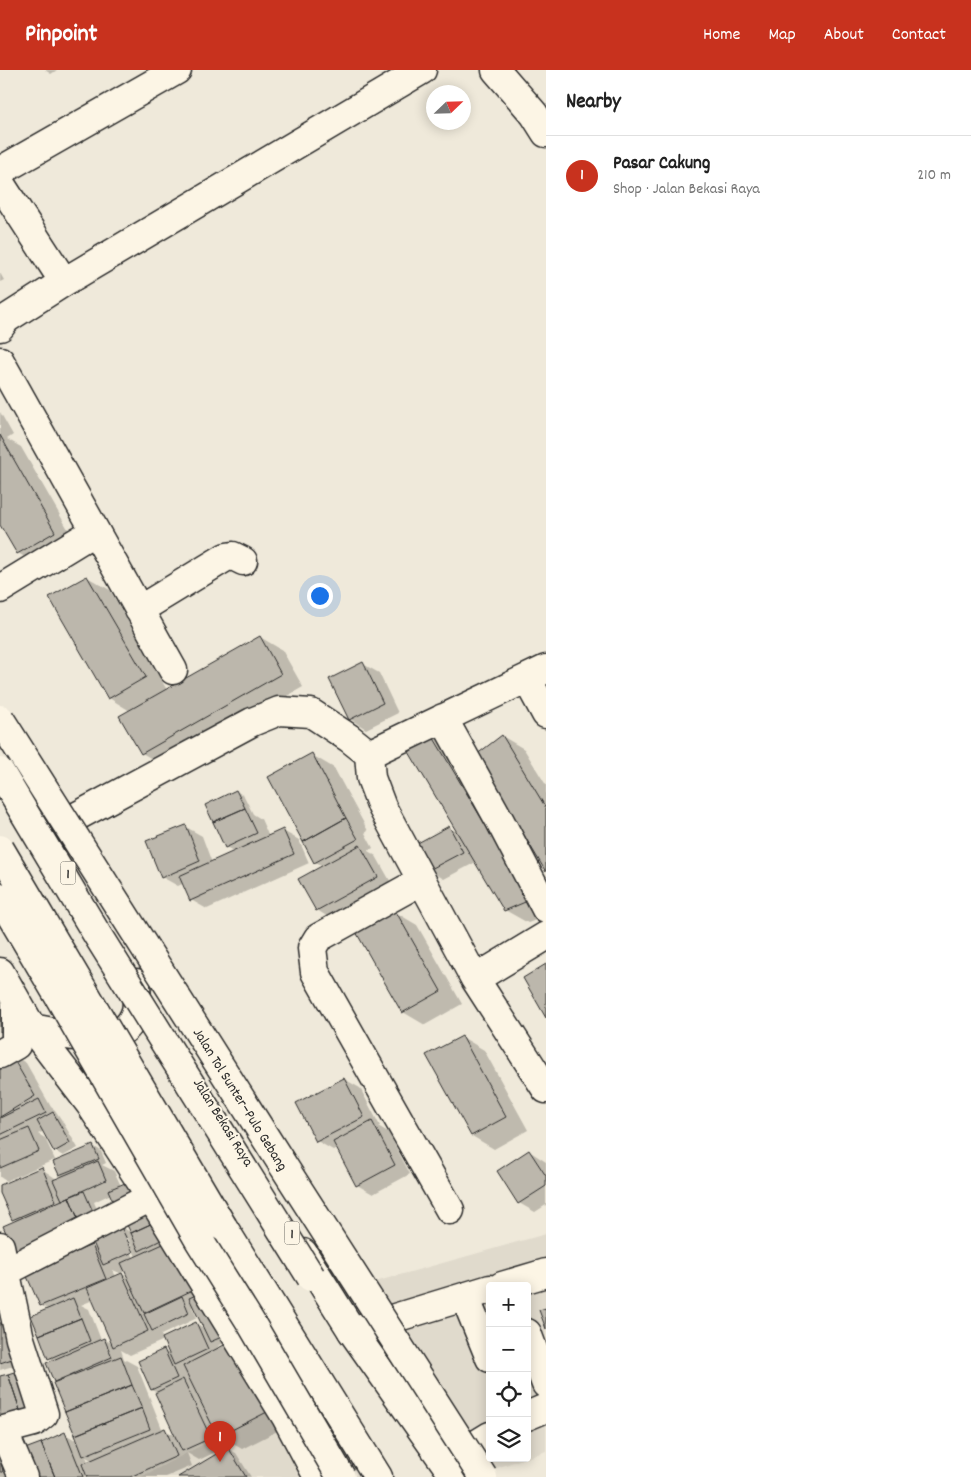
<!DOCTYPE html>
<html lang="en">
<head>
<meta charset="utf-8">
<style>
  :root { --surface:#fff; --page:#f2f2f2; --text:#222; --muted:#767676; --line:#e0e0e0; --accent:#c8321e }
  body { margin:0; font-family:Dekko,sans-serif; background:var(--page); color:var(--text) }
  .controls { position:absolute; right:15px; bottom:15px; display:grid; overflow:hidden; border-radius:5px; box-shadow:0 2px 12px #0003 }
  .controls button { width:45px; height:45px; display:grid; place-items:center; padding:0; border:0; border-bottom:1px solid var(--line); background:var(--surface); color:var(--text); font:25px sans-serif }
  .compass { position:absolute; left:426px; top:15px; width:45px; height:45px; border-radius:50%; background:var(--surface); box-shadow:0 2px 12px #0003; rotate:67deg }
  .you { position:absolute; left:319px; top:525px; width:18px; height:18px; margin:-12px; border:4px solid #fff; border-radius:50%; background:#1a73e8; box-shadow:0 0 0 8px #1a73e833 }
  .badge { display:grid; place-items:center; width:32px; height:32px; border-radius:50%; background:var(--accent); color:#fff; font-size:16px; font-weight:700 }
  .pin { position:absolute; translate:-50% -41px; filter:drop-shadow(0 1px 2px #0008) }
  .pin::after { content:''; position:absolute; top:26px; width:18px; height:15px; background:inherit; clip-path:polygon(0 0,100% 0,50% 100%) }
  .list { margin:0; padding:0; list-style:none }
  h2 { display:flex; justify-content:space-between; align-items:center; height:65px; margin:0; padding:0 20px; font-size:21px }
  h2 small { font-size:16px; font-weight:400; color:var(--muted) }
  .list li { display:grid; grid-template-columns:32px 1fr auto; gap:15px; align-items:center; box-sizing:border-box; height:80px; padding:0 20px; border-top:1px solid var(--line) }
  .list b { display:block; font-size:19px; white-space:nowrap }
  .list p { margin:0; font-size:16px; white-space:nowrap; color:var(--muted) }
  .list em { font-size:16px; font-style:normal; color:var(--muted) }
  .icon { flex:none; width:28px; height:28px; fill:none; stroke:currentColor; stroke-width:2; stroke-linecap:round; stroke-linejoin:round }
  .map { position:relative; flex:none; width:546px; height:1407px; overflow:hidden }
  header { display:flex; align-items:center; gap:30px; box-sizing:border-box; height:70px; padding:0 25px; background:var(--accent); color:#fff }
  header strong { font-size:24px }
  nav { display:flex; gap:28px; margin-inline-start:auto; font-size:18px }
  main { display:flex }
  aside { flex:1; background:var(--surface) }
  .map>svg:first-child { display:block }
  .built { fill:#e0dacc }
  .shadow { fill:#0003; fill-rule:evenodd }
  .building { fill:#bcb7ac; stroke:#2b2b2b }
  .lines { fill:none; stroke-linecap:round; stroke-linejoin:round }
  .minor-casing { stroke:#2b2b2b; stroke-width:31 }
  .highway-casing { stroke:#2b2b2b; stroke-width:31 }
  .minor { stroke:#fcf5e5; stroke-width:28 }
  .highway { stroke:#fcf5e5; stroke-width:28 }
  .highway-bridge-casing { stroke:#2b2b2b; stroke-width:31; stroke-linecap:butt }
  .highway-bridge { stroke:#fcf5e5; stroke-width:28 }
  .labels { text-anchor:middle; stroke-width:4; stroke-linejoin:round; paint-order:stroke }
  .shield { fill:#fcf5e5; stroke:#6a6863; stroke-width:1 }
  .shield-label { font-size:14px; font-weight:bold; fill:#2b2b2b }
  .street-label { font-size:15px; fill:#2b2b2b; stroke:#fcf5e5 }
</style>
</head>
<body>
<header>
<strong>Pinpoint</strong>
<nav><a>Home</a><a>Map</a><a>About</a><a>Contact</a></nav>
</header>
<main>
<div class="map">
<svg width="546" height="1407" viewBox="0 0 546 1407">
  <rect width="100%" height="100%" fill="#efe9da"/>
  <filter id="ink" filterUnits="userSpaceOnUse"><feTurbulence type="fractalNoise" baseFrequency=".02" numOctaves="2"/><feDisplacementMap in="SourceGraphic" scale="10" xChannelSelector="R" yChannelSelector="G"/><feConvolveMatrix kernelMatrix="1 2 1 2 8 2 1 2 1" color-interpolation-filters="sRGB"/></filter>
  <g filter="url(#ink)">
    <path class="built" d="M546,1164V1381L527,1388V1216H490V1388H525L480,1404L364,1215Z
      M315,1316L368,1407H141Z"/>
    <path class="shadow" d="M45,0H57L51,4Z
      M0,203L4,210L0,212Z
      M0,342L13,365L7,369L21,377L77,475L40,496L18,483L0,452Z
      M87,507L110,520L167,620L260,567L282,580L303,617L164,696L142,683L130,641L109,628Z
      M363,594L379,603L398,643L366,659L350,649Z
      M432,666L455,679L546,846L528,853L505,840L476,792L444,809L428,800L449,758L459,763Z
      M502,666L524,679L546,715V800Z
      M312,685L334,698L368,761L365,763L373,778L368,781L376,786L393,816L333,850L317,840L323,797L315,792Z
      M236,721L244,726L253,744L261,749L269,767L283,761L299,770L309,793L207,839L191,830L184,813L178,816L162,807L186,757L202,766L212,793L235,782L226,777Z
      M395,842L417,855L462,934L425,955L403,942Z
      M0,900L25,943L0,981Z
      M462,967L484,980L528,1060L494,1079L472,1066Z
      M10,984L26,993L51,1037L55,1040L61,1049L78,1078L63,1086L55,1081L44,1061L38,1064L45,1068L56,1092L93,1076L101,1081L106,1093L102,1095L114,1101L121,1116L111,1124L94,1132L104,1156H120L132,1163L147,1137L231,1270L218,1276L219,1279L289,1355L242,1379L222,1368L227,1378L236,1383L251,1407H180L225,1380L224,1378L199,1390L187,1383L192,1396L166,1407H29L65,1364L79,1372L48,1293L54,1291L49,1288L48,1240L41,1235L92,1176L98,1180L93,1169L13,1149L0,1116L42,1099L58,1110L64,1107L60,1105L54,1090L6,1111L0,1107V990ZM125,1168H128L136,1187L134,1188ZM113,1200L122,1204L116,1207ZM126,1201L130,1209L121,1203ZM93,1230L113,1274L104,1269L101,1270L89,1239L81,1235ZM194,1236L206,1260L196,1254L163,1269L161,1265L197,1248L192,1237ZM164,1270L171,1285L164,1281L151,1320L156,1322L176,1366L165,1360L163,1361L137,1296L124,1289L121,1280L130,1285ZM86,1387L93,1391L89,1393Z
      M344,1009L360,1018L380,1056H378L388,1062L410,1104L373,1124L357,1115L338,1078L333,1080L317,1071Z
      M529,1081L546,1092V1135L535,1142L519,1133Z
      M0,1254L26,1292L0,1300Z
      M0,1376L18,1407H0Z"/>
    <path class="building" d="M0,365L55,462L17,484L0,455Z
      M87,506L146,607L108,629L49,527Z
      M260,566L281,604L141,684L119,646Z
      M363,592L383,633L349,650L329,609Z
      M432,665L530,830L504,841L409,682Z
      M502,665L546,738V802L476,685Z
      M312,683L346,748L303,772L268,707Z
      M236,720L245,738L213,752L205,735Z
      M245,738L257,763L225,778L213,752Z
      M346,748L358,769L314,793L303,772Z
      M186,755L200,791L161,808L146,771Z
      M449,756L463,782L427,801L414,775Z
      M283,759L294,784L190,831L179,806Z
      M360,775L378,807L316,841L298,809Z
      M395,840L441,921L402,943L356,862Z
      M546,894V948L523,908Z
      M2,932L14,953L0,962V933Z
      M462,966L506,1047L471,1066L426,985Z
      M10,983L35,1026L0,1047V988Z
      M344,1008L364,1047L316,1072L296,1033Z
      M39,1029L46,1043L0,1065V1048Z
      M53,1042L70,1073L54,1082L37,1051Z
      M372,1051L395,1095L356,1116L333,1072Z
      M29,1058L39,1081L0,1098V1070Z
      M93,1075L99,1089L59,1105L53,1092Z
      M529,1080L546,1106V1116L518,1134L497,1101Z
      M98,1091L106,1110L62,1130L53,1110Z
      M42,1097L56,1131L12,1150L0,1123V1115Z
      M130,1111L136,1127L115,1136L108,1120Z
      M84,1121L97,1151L82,1158L69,1127Z
      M69,1127L82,1158L16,1186L3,1156Z
      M147,1136L155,1152L131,1163L123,1147Z
      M155,1152L163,1169L139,1181L131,1163Z
      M120,1155L133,1182L103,1195L91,1168Z
      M172,1170L195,1219L144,1243L121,1193Z
      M92,1175L106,1209L40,1236L25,1202Z
      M122,1203L148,1261L113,1277L87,1218Z
      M203,1222L224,1266L210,1272L189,1228Z
      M182,1226L189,1243L152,1261L144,1244Z
      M73,1228L81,1248L39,1265L31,1246Z
      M546,1238V1259L539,1240Z
      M81,1248L90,1271L48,1289L39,1265Z
      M7,1251L18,1287L0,1293V1253Z
      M196,1252L208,1279L174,1295L162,1268Z
      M104,1268L112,1287L54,1312L46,1293Z
      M232,1271L267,1342L218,1367L183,1296Z
      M164,1279L177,1308L151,1320L138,1291Z
      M121,1286L132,1315L65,1342L53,1313Z
      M29,1297L43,1342L23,1349L8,1304Z
      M8,1304L23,1349L0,1356V1306Z
      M183,1309L211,1368L182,1381L155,1323Z
      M132,1315L142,1338L75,1365L65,1342Z
      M142,1338L150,1359L83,1386L75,1365Z
      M165,1358L177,1386L130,1407H87L82,1394Z
      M65,1362L83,1407H55L41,1373Z
      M41,1373L55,1407H28L17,1382Z
      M228,1377L246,1407H178Z
      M0,1384L3,1402H0Z"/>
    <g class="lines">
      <g class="minor-casing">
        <path id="minor" d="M496,0L534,44L546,63
          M0,101L177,0
          M0,113L64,212L422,0
          M0,257L6,249L64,212
          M0,291L173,600
          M0,519L95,461
          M139,540L226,487L233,486L243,491
          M527,609L546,644
          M443,648L500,751L546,839
          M369,684L371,708L382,737L475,909L546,1019
          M44,764L252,652L279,641L311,643L349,668L369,684L546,599
          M421,811L318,868L312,878L315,902L450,1140
          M475,909L546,866
          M0,984L16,975V932
          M0,1176L20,1269L44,1344L34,1352L0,1361
          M7,1201L151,1127
          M502,1216L546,1203
          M465,1227L490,1288
          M352,1261L490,1219
          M527,1263L546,1314
          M527,1346L546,1338
          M3,1360L23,1407
          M446,1393L490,1366"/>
      </g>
      <g class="highway-casing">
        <path id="highway" d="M0,902L32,958L90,1034L151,1127L286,1347L318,1407
          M32,958C62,963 124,984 136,941C138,933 136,922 136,913
          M223,1157L378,1407
          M303,1183L352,1261L455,1407"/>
      </g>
      <use href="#minor" class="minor"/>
      <use href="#highway" class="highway"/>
      <g class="highway-bridge-casing">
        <path id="highway-bridge" d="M0,649L293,1111L483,1407
          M0,702L98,866L311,1207
          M0,779L223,1157
          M0,827L61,930L199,1170L251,1253L341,1407"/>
      </g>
      <use href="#highway-bridge" class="highway-bridge"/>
    </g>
  </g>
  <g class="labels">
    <g class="shield">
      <rect x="60.5" y="791.5" width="15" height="23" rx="4"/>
      <rect x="284.5" y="1151.5" width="15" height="23" rx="4"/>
    </g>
    <g class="shield-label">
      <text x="68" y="808">1</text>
      <text x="292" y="1168">1</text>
    </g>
    <g class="street-label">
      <text transform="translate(241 1029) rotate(58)" y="5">Jalan Tol Sunter–Pulo Gebang</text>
      <text transform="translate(224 1052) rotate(58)" y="5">Jalan Bekasi Raya</text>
    </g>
  </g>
</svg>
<div class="controls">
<button>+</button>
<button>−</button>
<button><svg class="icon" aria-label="locate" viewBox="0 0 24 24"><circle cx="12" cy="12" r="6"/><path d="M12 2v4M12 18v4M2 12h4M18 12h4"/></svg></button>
<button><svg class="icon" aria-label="layers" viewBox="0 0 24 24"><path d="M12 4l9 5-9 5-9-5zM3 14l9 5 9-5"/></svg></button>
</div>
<svg class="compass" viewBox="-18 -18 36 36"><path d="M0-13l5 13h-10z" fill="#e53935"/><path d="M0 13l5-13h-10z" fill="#767676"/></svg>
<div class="you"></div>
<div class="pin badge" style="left:220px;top:1392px">1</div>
</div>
<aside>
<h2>Nearby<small></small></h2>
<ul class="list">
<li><span class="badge">1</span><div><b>Pasar Cakung</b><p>Shop · Jalan Bekasi Raya</p></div><em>210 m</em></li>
</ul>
</aside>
</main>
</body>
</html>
